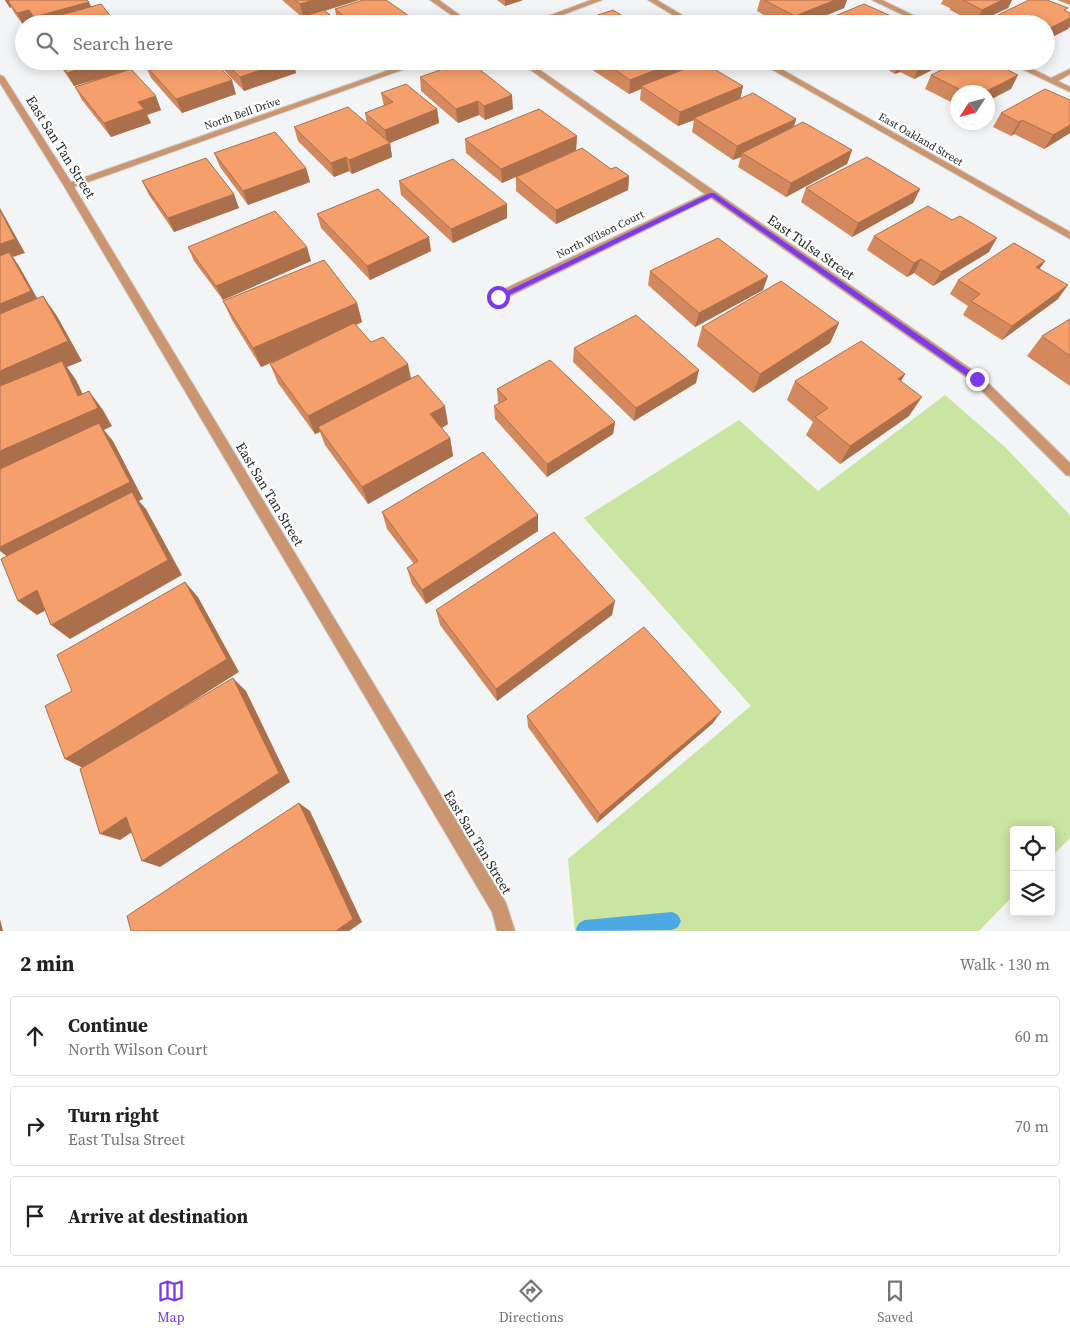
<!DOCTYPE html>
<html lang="en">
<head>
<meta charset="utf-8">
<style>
  :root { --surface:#fff; --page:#f6f6f6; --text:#202124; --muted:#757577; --line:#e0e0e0; --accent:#7c3aed }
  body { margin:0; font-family:"Source Serif 4",serif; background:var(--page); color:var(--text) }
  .controls { position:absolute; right:15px; bottom:15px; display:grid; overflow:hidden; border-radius:5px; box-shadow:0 2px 12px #0003 }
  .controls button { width:45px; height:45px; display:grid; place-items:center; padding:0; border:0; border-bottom:1px solid var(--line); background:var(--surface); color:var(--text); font:25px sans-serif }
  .compass { position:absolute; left:950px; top:85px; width:45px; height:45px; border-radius:50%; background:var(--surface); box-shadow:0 2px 12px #0003; rotate:234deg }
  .stop { position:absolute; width:15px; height:15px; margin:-11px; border:4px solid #7c3aed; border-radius:50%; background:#fff }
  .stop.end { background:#7c3aed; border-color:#fff; box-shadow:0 1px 5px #0008 }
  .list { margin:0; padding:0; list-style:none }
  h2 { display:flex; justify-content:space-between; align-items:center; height:65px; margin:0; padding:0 20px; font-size:21px }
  h2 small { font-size:16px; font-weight:400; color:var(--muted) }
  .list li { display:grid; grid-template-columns:32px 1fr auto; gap:15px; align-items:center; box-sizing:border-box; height:80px; margin:0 10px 10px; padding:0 10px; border:1px solid var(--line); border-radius:5px }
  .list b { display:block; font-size:19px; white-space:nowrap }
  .list p { margin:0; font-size:16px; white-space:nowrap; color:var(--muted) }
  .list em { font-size:16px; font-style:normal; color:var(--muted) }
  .icon { flex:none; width:28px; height:28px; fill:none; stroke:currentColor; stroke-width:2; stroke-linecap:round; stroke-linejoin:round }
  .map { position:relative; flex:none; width:1070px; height:931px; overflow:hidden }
  .search { position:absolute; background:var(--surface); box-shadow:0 2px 12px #0003; left:15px; right:15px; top:15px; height:55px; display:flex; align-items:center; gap:12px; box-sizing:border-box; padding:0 18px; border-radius:28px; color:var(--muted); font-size:19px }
  .sheet { height:335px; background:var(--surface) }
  nav { display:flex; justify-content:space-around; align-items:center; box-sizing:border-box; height:70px; border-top:1px solid var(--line); background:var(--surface); font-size:14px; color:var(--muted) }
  nav a { display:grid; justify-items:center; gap:2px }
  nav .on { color:var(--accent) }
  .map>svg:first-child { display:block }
  .green { fill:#cae4a1 }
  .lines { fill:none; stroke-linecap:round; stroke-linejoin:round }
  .stream { fill:#4ca9e3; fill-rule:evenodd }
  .minor-casing { stroke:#ced0d0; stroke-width:2 }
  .minor { fill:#ca956f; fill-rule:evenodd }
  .wall { fill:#d3895d }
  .shaded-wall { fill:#ac6f4c }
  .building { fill:#f59f6c; stroke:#ac6f4c }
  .route { fill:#7c3aed }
  .labels { text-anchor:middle; stroke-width:4.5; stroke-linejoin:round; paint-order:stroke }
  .far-street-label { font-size:11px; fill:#292a2a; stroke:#fff }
  .street-label { font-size:14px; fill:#292a2a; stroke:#fff }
</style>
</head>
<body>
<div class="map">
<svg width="1070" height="931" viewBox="0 0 1070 931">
  <rect width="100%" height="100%" fill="#f2f4f5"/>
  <path class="green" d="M945,395L1006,448L1070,515V838L1051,857V830H1014V895L979,931H575L568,859L751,706L584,518L739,420L818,491Z"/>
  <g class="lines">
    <path class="stream" d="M672,912L678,915L681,921L678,927L672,930L577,931L576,929L579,923L585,920Z"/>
    <g class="minor-casing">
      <path id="minor" d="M430,0H439L472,24H464Z
        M591,0H602L538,24H527Z
        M648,0H657L697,24H688Z
        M872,0H882L931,24H922Z
        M415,61H427L74,187L506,903L515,931H497L492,912L64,186L0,83V75L4,77L71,182Z
        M518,61H527L981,376L1070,463V476L1066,475L973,382L711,198L502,300H494L493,297L494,294L705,194Z
        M757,61H767L1070,232V239Z
        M1005,61H1016L1051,78L1070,69V74L1058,81L1070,87V92Z"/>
    </g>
    <use href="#minor" class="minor"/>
  </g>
  <path class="wall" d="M5,0H87L91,7L116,23L24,24V26L15,14L11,7L10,8Z
    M282,0H359L325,11L337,21L335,9L415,20V24H279L302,17Z
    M497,0H523L505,6Z
    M760,0H847L844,8L805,24H780L757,11Z
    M943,0H1012L1008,8L976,23L950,10V8L941,4Z
    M1057,0H1070V5Z
    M1066,11L1070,13V26L1068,29L1046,40V24H992L996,16Z
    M57,61H142L144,65L131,69L161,110L147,115L151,123L111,137L82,100L75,87L100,78L74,86Z
    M215,61H293L296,73L244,91Z
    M305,61H338L314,69Z
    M585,61H691L690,67L712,70L743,86L740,98L796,119L794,127L852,150L847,164L786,197L738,167L741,157L733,160L692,132L694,120L678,126L640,100L641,89L629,94L594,71L595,62L589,64Z
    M867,61H950L914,79L900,72L895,74L885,68L881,70L866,62Z
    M145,65L236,94L182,113L151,78Z
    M931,75L1011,89L988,92H958V109L950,105L951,102L925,89Z
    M420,77L513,109L485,120L479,115L458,123L421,91Z
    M381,93L437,109L439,123L390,143L392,157L352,174L349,171L334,177L298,141L294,127L367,124L365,113L384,106Z
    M1001,113L1070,133L1044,149L1014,134L1011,136L993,127Z
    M577,136L576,150L611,169L629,176L628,190L556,224L516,191V177L502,183L466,153L465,139Z
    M214,153L306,168L310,182L248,205L220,167Z
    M142,181L239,208L174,232L149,195Z
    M399,181L507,204V218L453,243L401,195Z
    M806,188L920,189L913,203L852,237L801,202Z
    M317,214L431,251L370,280L321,228Z
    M874,236L989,252L933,286L914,273L907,277L867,250Z
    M188,247L311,261L223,300L194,261Z
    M1045,261L1040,268L1058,299L1002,340L963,315L968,306L950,294L958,280Z
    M650,271L763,290L695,327L648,285Z
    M223,301L357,303L362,322L356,325L371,342L411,379L448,424L442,428L450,438L453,456L368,504L325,445L320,432L315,434L278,383L270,364L278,360L261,367L232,320Z
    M1070,319V386L1027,356L1042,336Z
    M839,323L830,343L753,393L697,346L702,327Z
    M574,348L696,383L634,421L573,362Z
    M905,374L901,381L909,416L840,464L806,435L813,422L787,400L795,381Z
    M497,389L615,422L613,434L547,477L495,419L494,406L499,403L498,402Z
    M382,512L538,515V531L426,604L412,584L407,568L414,564L387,529Z
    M436,610L612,615L497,701L440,625Z
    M527,716L713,723L597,823L528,727Z"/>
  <path class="shaded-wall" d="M5,0H33L8,1L11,7L10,8Z
    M313,0H359L303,17L300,4Z
    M505,0H523L505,6Z
    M835,0H847L844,8L805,24H792L795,16Z
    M1002,0H1012L1008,8L976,23L982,10Z
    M89,2L95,15L38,24L34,17Z
    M29,10L36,23L24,24V26L17,13Z
    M1070,18V26L1068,29L1046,40V30Z
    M415,20V24H405Z
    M105,61H142L144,65L74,86L67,73Z
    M287,61H293L296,73L244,91L240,77Z
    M312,61H338L314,69Z
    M589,61H595L589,64Z
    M678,61H691L690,69L641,86V89L629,94L630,80Z
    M884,61H887L885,68L881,70Z
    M900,61H904L900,72L895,74Z
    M928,61H950L914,79L919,65Z
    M1018,75L1011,89L988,101V92H985Z
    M232,80L236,94L182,113L176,99Z
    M743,86L740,100L694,118V120L678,126L680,112Z
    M512,95L513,109L485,120L484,106Z
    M156,96L161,110L147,115L151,123L111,137L104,123L138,102Z
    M478,101L479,115L458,123L456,109Z
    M437,109L439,123L387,144L385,130Z
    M796,119L792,133L742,153L741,157L733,160L737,146Z
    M1022,120L1014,134L1011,136L1019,122Z
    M1070,125V133L1044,149L1053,135Z
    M577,136L576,150L502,183L501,169Z
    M390,143L392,157L352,174L349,160Z
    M852,150L847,164L786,197L791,183Z
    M346,157L349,171L334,177L331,163Z
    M306,168L310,182L248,205L243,191Z
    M629,176L628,190L556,224V210Z
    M920,189L913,203L852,237L858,223Z
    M234,194L239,208L174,232L168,218Z
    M507,204V218L453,243L451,229Z
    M0,208L25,253L13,257L19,266L41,305L0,322Z
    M429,237L431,251L370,280L367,266Z
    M997,238L989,252L933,286L941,272Z
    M307,247L311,261L223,300L216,286Z
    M921,259L914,273L907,277L914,263Z
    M1045,261L1035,275L1036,267Z
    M768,276L763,290L695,327L699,313Z
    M1068,285L1058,299L1002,340L1012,326Z
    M43,296L57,316L82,361L67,367L76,380L91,411L89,391L103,410L112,426L104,430L113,441L143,499L139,501L146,509L182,575L70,639L51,625L168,560L17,564L0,551V451L78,396L0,397V371Z
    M357,303L362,322L261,367L253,348Z
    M839,323L830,343L753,393L760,374Z
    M408,364L412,383L318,427L320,432L315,434L308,416Z
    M699,370L696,383L634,421L636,408Z
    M905,374L894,393L898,379Z
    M922,397L909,416L840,464L850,446Z
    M445,406L448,424L434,432L430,414Z
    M615,422L613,434L547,477V464Z
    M450,438L453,456L368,504L362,487Z
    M538,515V531L426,604L422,590Z
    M185,582L198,597L239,672L85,769L65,759Z
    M37,590L56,605L37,615L18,601Z
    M615,601L612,615L497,701L496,689Z
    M233,678L246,691L290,782L160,867L142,861Z
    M721,712L713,723L597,823L600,815Z
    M299,803L310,811L362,922L349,931H336Z
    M126,817L144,824L120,840L100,834Z
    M0,919L3,931H0Z"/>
  <path class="building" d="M10,0H87L89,2L34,17L29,10L17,13L8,1Z
    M295,0H313L300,4Z
    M363,0H386L415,20L405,24H354L335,9Z
    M764,0H835L795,16Z
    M963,0H1002L982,10Z
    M1029,0H1047L1068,8L1064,10L1070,13V18L1046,30V24H1015L996,16Z
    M101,4L116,23L112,24H28Z
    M864,4L900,20L892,24H820L818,23Z
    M324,10L341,24H279Z
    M613,10L631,21L624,24H571Z
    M59,61H105L67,73Z
    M156,61H213L232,80L176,99L145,65Z
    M224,61H287L240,77Z
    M466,61H469L512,95L484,106L478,101L456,109L420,77Z
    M602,61H678L630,80Z
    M911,61H928L919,65Z
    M960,61H989L1018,75L985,92H959L956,91L959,89L931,75Z
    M700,63L712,70L714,69L743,86L680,112L641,86Z
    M131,69L156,96L138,102L144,109L104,123L75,87Z
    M406,84L437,109L385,130L365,113L393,102L381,93Z
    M1045,89L1070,100V125L1053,135L1022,120L1019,122L1001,113Z
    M753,93L796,119L737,146L694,118Z
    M348,107L390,143L349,160L346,157L331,163L294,127Z
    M539,109L577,136L501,169L465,139Z
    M803,122L852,150L791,183L742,153Z
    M275,132L306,168L243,191L214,153Z
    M582,148L611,169L616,167L629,176L556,210L516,177Z
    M867,157L920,189L858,223L806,188Z
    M206,158L234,194L168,218L142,181Z
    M453,159L507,204L451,229L399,181Z
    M378,189L429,237L367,266L317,214Z
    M928,206L952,220L960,216L997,238L941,272L921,259L914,263L874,236Z
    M0,210L15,239L0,244Z
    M275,211L307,247L216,286L188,247Z
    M718,238L768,276L699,313L650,271Z
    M1014,243L1045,261L1036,267L1068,285L1012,326L971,301L980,294L958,280Z
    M9,252L31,291L0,304V256Z
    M324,260L357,303L253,348L223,301Z
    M781,281L839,323L760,374L702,327Z
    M43,296L68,341L0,371V314Z
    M636,315L699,370L636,408L574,348Z
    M1070,319V356L1042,336Z
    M354,323L371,342L383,337L408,364L308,416L270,364Z
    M861,341L905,374L898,379L922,397L850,446L815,417L828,408L795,381Z
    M550,360L615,422L547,464L494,406L507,399L497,389Z
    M62,361L78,396L89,391L98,408L0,451V386Z
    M418,375L445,406L430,414L450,438L362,487L318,427Z
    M99,423L130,482L0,547V469Z
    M483,452L538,515L422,590L407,568L418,561L382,512Z
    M132,492L168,560L51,625L37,590L18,601L1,559Z
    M554,532L615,601L496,689L436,610Z
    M185,582L227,659L65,759L45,706L72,691L57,655Z
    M644,627L721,712L600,815L527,716Z
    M233,678L279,773L142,861L126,817L100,834L80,769Z
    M299,803L353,919L336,931H131L127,916Z"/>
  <path class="route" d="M710,193H714L979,377V381H974L712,197L501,299L495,297Z"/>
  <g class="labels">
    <g class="far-street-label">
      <text transform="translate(242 113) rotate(-19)" y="4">North Bell Drive</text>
      <text transform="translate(921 139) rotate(30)" y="4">East Oakland Street</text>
      <text transform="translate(600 234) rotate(-26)" y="4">North Wilson Court</text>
    </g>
    <g class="street-label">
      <text transform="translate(61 147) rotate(58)" y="5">East San Tan Street</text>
      <text transform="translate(811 247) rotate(35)" y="5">East Tulsa Street</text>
      <text transform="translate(270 494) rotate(59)" y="5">East San Tan Street</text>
      <text transform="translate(478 842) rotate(59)" y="5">East San Tan Street</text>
    </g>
  </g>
</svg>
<div class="controls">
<button><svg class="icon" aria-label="locate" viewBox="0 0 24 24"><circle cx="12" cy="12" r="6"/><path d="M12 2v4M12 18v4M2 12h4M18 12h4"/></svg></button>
<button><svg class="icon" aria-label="layers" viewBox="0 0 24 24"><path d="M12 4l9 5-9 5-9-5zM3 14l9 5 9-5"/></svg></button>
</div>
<svg class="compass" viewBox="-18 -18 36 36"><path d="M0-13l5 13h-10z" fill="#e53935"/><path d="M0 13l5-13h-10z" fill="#757577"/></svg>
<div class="stop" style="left:498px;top:297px"></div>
<div class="stop end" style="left:977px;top:379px"></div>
<div class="search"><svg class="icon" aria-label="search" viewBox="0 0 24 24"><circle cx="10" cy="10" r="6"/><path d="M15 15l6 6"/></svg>Search here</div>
</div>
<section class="sheet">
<h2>2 min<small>Walk · 130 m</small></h2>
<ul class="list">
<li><svg class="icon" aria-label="ahead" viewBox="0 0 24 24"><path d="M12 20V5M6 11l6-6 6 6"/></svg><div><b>Continue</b><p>North Wilson Court</p></div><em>60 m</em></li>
<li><svg class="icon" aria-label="right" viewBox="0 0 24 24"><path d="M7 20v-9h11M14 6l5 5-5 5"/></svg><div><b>Turn right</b><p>East Tulsa Street</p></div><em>70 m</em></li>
<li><svg class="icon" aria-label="arrive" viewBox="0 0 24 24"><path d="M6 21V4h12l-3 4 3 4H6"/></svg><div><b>Arrive at destination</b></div></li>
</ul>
</section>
<nav>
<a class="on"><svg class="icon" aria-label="map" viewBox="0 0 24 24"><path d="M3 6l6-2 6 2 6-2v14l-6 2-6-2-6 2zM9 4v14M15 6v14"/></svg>Map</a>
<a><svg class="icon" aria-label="directions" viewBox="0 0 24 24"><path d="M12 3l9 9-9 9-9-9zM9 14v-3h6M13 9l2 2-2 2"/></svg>Directions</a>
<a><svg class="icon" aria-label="saved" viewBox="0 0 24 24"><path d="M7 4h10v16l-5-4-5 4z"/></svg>Saved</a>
</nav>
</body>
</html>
